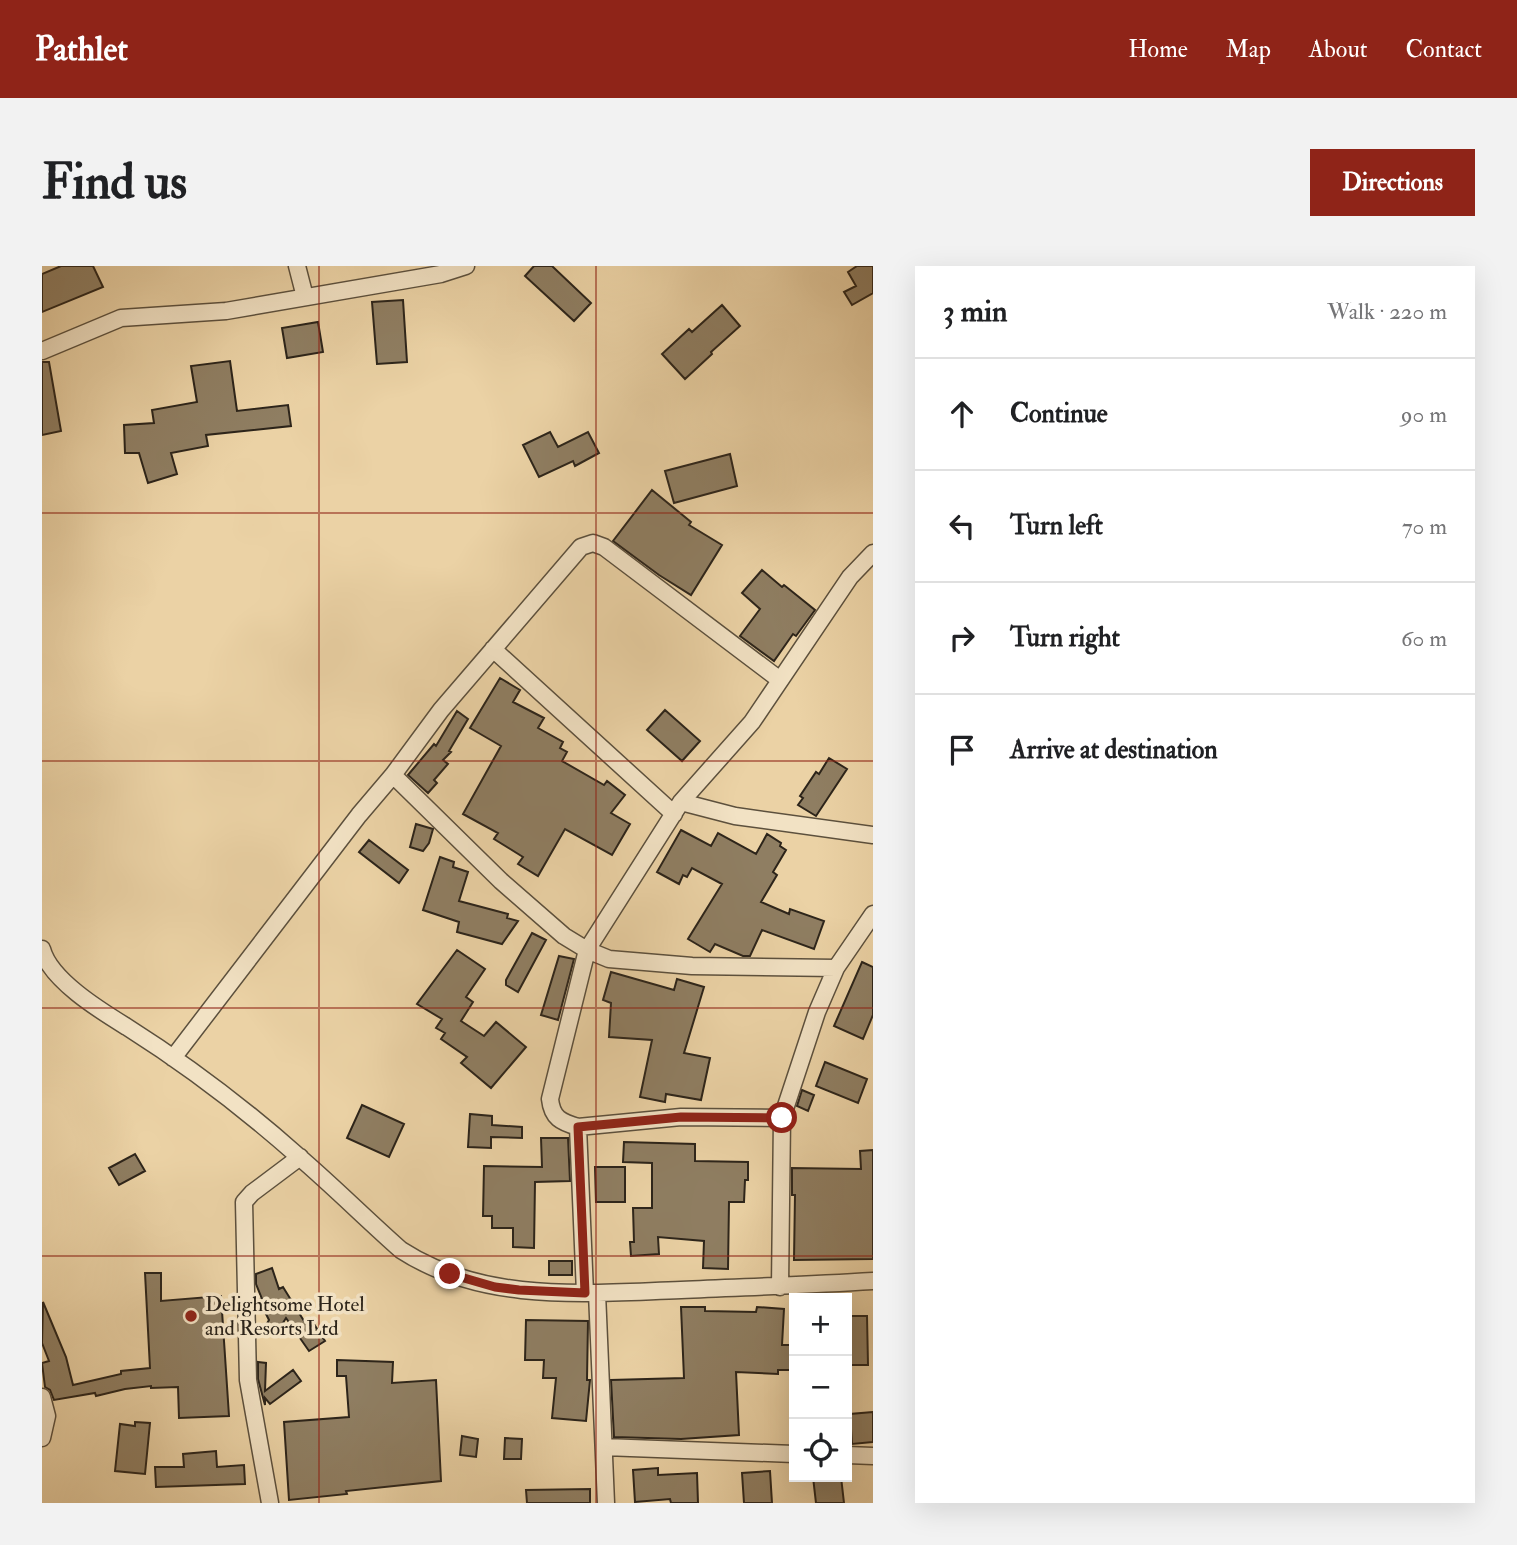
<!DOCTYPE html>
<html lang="en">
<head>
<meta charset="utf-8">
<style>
  :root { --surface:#fff; --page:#f2f2f2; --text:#202124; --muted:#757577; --line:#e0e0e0; --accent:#8f2418 }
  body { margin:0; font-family:"IM FELL Double Pica",serif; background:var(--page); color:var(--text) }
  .controls { position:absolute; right:21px; bottom:21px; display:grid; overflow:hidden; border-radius:0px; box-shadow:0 7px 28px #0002 }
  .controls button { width:63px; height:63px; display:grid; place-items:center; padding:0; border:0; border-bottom:2px solid var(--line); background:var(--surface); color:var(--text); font:35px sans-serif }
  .stop { position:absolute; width:21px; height:21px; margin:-16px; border:5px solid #8f2418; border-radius:50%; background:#fff }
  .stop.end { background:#8f2418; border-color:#fff; box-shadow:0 2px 7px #0008 }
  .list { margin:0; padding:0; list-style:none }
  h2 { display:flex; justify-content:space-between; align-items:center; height:91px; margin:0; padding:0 28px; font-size:30px }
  h2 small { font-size:23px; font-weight:400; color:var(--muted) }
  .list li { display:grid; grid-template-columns:46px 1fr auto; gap:21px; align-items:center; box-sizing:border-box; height:112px; padding:0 28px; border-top:2px solid var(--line) }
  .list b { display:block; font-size:26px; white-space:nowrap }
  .list em { font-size:23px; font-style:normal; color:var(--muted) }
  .icon { flex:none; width:38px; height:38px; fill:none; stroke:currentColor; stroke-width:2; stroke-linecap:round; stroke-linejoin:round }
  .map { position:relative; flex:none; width:831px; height:1237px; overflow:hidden; border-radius:0px }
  header { display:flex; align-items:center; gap:42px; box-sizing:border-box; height:98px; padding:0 35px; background:var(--accent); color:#fff }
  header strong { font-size:33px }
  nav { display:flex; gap:38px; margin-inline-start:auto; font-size:24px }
  .intro { display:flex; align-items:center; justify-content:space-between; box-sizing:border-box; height:168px; padding:0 42px }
  h1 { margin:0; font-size:49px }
  .button { padding:18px 32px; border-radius:0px; background:var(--accent); color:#fff; font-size:24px; font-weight:700 }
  main { display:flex; gap:42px; padding:0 42px }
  aside { flex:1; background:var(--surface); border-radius:0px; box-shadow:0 7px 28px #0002 }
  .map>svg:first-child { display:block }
  .building { fill:#8f7e62; stroke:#2c241a; stroke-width:2 }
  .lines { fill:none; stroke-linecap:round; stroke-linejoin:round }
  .street-casing { stroke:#5c503d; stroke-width:19 }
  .street { stroke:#f2e2c4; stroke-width:16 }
  .route { stroke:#8f2418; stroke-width:9 }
  .grid { fill:none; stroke:#8f2418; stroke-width:2; stroke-opacity:0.55 }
  .poi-dot { fill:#8f2418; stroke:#f2e2c4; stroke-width:2.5 }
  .labels { text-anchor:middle; stroke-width:7; stroke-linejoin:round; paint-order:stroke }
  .poi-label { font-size:21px; fill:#2c241a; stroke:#f2e2c4; text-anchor:start }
</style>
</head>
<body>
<header>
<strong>Pathlet</strong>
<nav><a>Home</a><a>Map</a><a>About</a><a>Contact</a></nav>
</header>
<div class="intro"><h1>Find us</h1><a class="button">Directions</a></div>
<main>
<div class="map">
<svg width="831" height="1237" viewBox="0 0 831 1237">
  <rect width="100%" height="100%" fill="#ebd2a5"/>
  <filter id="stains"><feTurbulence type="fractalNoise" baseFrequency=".00286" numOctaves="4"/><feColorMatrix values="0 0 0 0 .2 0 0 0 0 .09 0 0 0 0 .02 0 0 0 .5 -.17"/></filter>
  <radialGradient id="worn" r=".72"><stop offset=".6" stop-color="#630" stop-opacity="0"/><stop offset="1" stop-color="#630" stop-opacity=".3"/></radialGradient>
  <path class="building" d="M19,0H51L61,21L0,46V8Z
    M492,0H510L549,37L532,55L483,10Z
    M815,0H831V27L810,39L802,26L814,20L806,6Z
    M361,34L365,96L335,98L330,36Z
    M680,39L698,60L669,86L670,88L643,113L620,88L647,63L650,66Z
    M276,56L281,86L245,92L240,62Z
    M188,95L195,145L246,139L249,160L164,169L166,180L129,187L135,208L106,217L97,187H83L82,159L112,157L110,144L155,136L149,100Z
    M0,96H7L19,165L0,169Z
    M508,166L516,181L546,166L557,187L533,200L531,195L497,211L481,179Z
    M688,188L695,220L632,237L623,205Z
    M610,224L649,256L647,259L680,279L649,329L617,309L571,275Z
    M720,304L740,321L742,319L773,344L754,370L751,368L732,395L698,370L718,343L700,327Z
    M458,412L478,424L471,436L502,452L496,462L521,476L518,482L525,486L520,495L562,519L565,515L583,529L569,547L588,558L570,589L523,563L496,610L476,598L481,591L452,573L456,567L421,548L459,480L428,462Z
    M623,444L658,475L640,495L605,464Z
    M415,445L426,453L407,485L409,486L401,494L406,498L392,514L395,517L386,527L366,509L392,478L394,480Z
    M787,492L805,503L774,550L756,539L761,532L758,530L774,506L777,508Z
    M374,558L391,563L387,577L381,585L368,581Z
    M639,564L669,580L676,567L714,588L725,568L739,577L738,580L744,584L731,606L735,609L719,636L747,648L748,643L782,655L772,683L720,664L708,690H701L673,678L668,686L646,673L680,618L650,602L645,611L641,609L637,618L615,606Z
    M327,574L366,604L357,617L317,586Z
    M398,591L412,596L411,601L426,606L417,635L466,648L465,652L476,655L460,678L415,666L417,656L381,644Z
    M490,667L504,674L476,726L464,719V714Z
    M415,684L443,703L424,731L431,736L419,755L442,770L454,756L484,781L449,822L419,797L425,791L399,773L403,767L394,762L400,753L375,738Z
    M517,690L532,693L516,754L499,749Z
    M820,696L831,701V749L821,773L792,760Z
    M569,706L632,724L635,713L662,721L642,787L668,792L659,834L624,828L623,836L598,831L610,774L567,771L569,737L561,734Z
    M783,796L825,813L816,837L774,820Z
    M760,824L772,829L766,845L755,840Z
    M320,839L362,858L347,891L305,872Z
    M428,848L450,850V859L480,861V872L449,871V882L426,881Z
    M499,872H526L528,915L493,916L492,982L471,981V962H450V950H441L442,900L500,901Z
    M582,876L653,878V895L706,896V914H703L702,936H687L686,1003L661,1002L662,975L616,971L617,988L589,990L588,976H592L591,942H610V897L581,896Z
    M831,884V993L752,994L753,929H750V902L819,903L818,885Z
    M93,888L103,905L77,919L67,902Z
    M553,901H583V936H554Z
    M507,995H530V1009H507Z
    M230,1002L237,1023L241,1021L262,1055L268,1052L283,1075L267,1085L244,1052L234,1068L223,1061L227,1054L217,1034L220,1033L214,1018V1008Z
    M103,1007H119V1035L179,1030L187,1150L137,1152L136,1121L109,1122V1120L83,1123L54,1130L53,1127L12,1134L8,1124L3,1121L0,1097L7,1095L0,1077L1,1036L24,1091L31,1119L79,1108V1105L108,1102Z
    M639,1041H663V1045L714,1046L715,1041L742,1043L740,1079H752V1104H736V1108L694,1106L697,1169L639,1173L572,1171L569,1114L642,1112Z
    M805,1050H825L826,1099H806Z
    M484,1054L546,1055L545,1114H548L544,1155L510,1152L514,1112H501L502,1094H483Z
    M295,1094L351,1096L350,1117L394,1114L399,1215L304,1225L305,1228L247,1234L242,1156L307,1151L304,1110H295Z
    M216,1096L224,1097L223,1125L251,1104L259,1115L228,1138L223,1132V1139L216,1113Z
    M831,1146V1176L810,1178L808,1148Z
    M93,1156L108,1157L103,1208L73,1205L78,1158L93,1160Z
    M420,1170L436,1173L434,1191L418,1189Z
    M463,1172L480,1173L479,1193H462Z
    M174,1185L175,1201L202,1199L203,1218L114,1221L113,1201H142L141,1188Z
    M616,1202V1209L655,1207L656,1237H629L628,1233L593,1236L591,1204Z
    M728,1205L730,1237H702L700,1207Z
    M771,1211H799L802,1237H774Z
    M548,1223V1237H485L484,1224Z"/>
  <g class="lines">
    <g class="street-casing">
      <path id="street" d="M255,0L263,31
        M0,85L79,52L184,45L399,8L424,0
        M451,383L632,548
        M351,509L459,615L522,670L545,684L567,693L650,700L794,702
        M639,536L693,550L831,569
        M0,683C8,714 59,745 85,761C145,799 203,843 256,890C291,920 324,953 359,984C442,1038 545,1027 639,1024C703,1021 767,1019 831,1015
        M131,792L317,549L351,509L399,444L539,281L551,277L562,281L738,414
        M536,861C519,856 510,852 508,833L545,684L639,536L710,456L808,311L831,287
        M738,1021L740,852L775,746L794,702L831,648
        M543,1027L536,861L639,851L740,852
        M555,1027L564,1237
        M0,1131L5,1150L0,1172
        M562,1181L752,1188
        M805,1189L831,1190
        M228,1237L206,1114L202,936L210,927L258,891"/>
    </g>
    <use href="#street" class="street"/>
  </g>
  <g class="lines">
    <path class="route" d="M408,1008L453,1021L477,1024L543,1027L536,861L639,851L740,852"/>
  </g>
  <path class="grid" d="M277,0V1237M554,0V1237M0,247H831M0,495H831M0,742H831M0,990H831"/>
  <circle class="poi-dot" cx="149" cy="1050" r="7"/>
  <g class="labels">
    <g class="poi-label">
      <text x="163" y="1045">Delightsome Hotel<tspan x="163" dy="24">and Resorts Ltd</tspan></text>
    </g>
  </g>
  <rect width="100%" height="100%" filter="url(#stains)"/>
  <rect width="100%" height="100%" fill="url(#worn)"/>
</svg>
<div class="controls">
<button>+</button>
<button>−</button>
<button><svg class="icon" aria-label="locate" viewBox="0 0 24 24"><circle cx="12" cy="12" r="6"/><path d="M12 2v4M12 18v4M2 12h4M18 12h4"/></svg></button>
</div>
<div class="stop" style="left:740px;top:852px"></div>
<div class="stop end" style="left:408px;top:1008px"></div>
</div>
<aside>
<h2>3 min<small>Walk · 220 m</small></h2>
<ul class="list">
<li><svg class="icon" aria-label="ahead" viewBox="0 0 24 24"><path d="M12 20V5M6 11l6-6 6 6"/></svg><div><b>Continue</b></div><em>90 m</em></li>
<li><svg class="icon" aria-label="left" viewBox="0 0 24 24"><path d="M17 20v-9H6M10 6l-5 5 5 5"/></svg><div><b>Turn left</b></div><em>70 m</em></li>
<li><svg class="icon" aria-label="right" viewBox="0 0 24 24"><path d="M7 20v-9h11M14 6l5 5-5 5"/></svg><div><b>Turn right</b></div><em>60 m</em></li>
<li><svg class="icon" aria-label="arrive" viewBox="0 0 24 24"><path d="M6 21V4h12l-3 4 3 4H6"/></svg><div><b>Arrive at destination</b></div></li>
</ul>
</aside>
</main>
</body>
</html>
